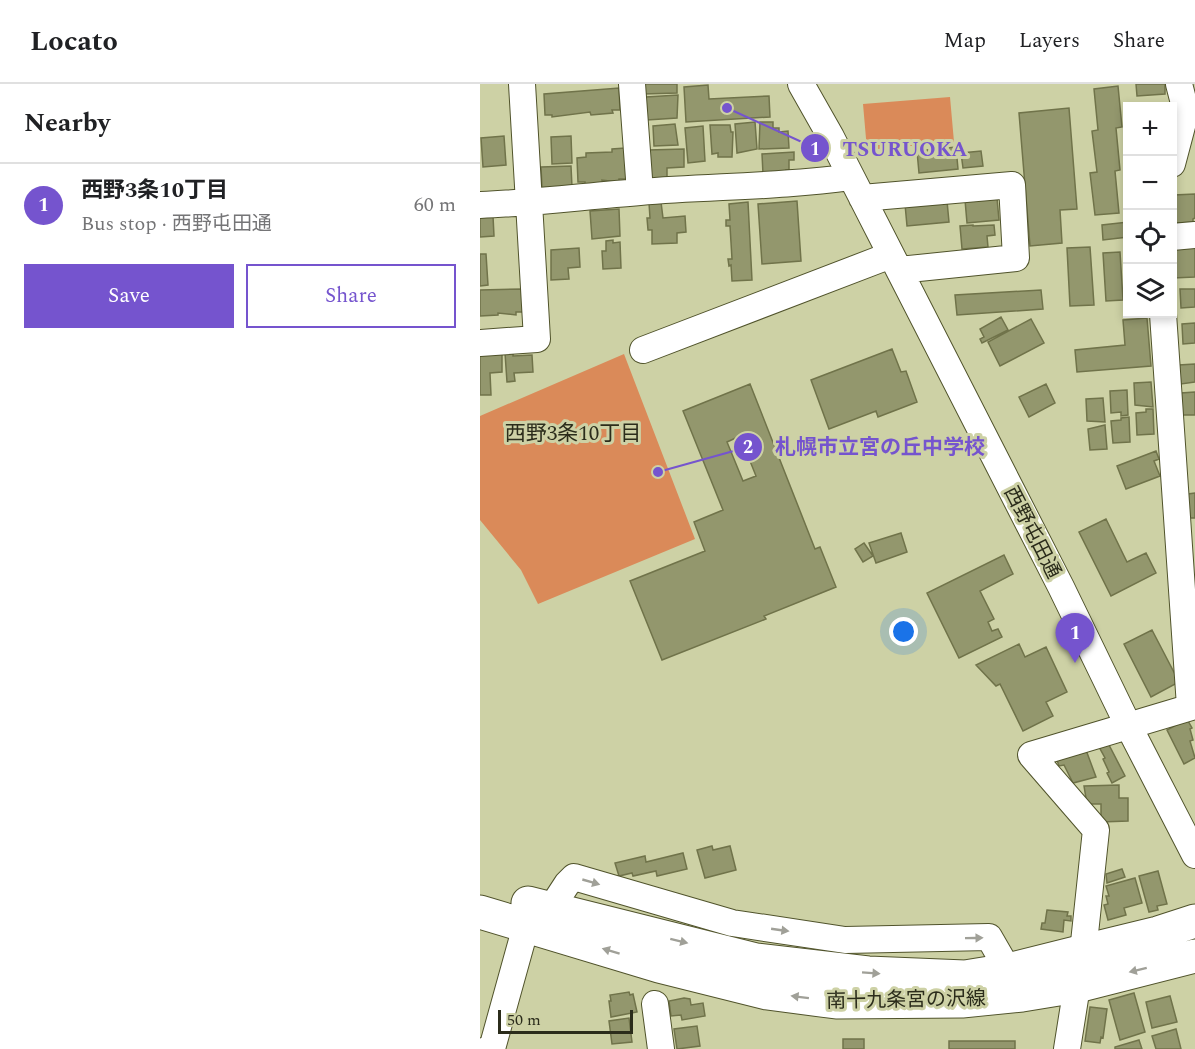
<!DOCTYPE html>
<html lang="en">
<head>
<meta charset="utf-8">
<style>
  :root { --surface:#fff; --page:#f6f6f6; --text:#202124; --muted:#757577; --line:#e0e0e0; --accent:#7554ce }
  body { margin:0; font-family:Spectral,"Noto Sans JP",serif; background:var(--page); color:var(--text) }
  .controls { position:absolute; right:18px; top:18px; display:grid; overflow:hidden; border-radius:0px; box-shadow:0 3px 9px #0003 }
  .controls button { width:54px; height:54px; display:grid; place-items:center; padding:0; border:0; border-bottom:2px solid var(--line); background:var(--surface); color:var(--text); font:30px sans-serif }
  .scale { position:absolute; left:18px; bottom:15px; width:135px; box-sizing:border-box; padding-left:6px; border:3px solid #2b2c1b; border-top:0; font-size:16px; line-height:21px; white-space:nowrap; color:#2b2c1b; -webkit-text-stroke:4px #cdd1a5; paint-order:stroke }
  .you { position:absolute; left:424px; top:548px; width:21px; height:21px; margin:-15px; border:4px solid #fff; border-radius:50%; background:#1a73e8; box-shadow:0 0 0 9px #1a73e833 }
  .badge { display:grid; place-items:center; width:39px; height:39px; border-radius:50%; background:var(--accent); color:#fff; font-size:20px; font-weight:700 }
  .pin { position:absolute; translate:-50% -50px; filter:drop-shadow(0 2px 3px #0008) }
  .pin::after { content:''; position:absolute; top:32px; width:21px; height:18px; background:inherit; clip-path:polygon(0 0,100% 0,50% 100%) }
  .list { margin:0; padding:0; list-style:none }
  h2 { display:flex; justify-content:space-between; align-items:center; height:78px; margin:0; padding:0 24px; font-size:26px }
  h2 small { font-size:20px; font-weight:400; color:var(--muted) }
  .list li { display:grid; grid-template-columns:39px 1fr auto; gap:18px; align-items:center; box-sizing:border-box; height:84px; padding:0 24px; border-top:2px solid var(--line) }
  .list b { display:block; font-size:22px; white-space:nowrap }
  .list p { margin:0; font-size:20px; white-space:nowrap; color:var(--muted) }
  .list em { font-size:20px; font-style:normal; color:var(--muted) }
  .actions { display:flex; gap:12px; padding:18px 24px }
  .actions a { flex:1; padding:14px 0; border:2px solid var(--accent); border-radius:0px; text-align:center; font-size:21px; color:var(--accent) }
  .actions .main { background:var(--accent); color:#fff }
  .icon { flex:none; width:33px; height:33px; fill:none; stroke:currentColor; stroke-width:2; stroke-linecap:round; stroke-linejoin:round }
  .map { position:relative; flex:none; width:715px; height:965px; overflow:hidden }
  header { display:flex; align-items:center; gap:36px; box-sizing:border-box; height:84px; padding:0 30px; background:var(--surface); border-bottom:2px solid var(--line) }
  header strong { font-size:28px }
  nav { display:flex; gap:33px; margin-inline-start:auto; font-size:21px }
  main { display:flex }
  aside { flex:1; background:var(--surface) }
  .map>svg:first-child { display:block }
  .green { fill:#da8a59 }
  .building { fill:#93976d; stroke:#70734a; stroke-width:1.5; fill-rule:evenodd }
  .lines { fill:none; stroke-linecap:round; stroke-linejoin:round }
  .minor-casing { stroke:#50532b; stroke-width:28 }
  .major-casing { stroke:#50532b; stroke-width:35 }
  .minor { stroke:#fff; stroke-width:26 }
  .major { stroke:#fff; stroke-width:33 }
  .oneway { fill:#a0a098 }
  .labels { text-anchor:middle; stroke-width:6; stroke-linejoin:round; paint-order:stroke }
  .street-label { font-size:20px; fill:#2b2c1b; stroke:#cdd1a5 }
  .neighbourhood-label { font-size:21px; fill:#2b2c1b; stroke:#cdd1a5 }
  .leader { fill:none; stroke:#7554ce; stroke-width:2 }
  .callout-dot { fill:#7554ce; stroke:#cdd1a5; stroke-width:2 }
  .mark-label { font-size:18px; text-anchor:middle; font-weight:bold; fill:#fff }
  .callout-label { font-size:21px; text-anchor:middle; font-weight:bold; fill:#7554ce; stroke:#cdd1a5; stroke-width:6; stroke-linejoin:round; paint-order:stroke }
</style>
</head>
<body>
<header>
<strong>Locato</strong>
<nav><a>Map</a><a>Layers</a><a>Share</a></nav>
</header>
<main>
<aside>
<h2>Nearby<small></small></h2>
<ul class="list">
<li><span class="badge">1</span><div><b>西野3条10丁目</b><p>Bus stop · 西野屯田通</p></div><em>60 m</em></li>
</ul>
<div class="actions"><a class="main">Save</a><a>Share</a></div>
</aside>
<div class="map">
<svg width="715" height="965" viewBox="0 0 715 965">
  <rect width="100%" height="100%" fill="#cdd1a5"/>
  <path class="green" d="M470,13L474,58L387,66L383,20Z
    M144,270L215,455L58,520L41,486L0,436V332Z"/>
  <path class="building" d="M162,0H197V9L163,10Z
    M656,0H685V10L657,12Z
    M228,1L229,15L289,12L290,33L206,38L204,3Z
    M638,2L642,43L636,44L640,86L635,87L639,129L615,131L610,89L617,88L612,47L618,46L614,5Z
    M139,4L140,26H132L133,29L111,31L110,28L72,33V31H65L64,10Z
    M198,11L197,34L167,36L166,13Z
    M589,24L597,125L580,126L582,159L550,162L539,29Z
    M275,38L277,65L257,69L255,40Z
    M280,38H293V44H299V48L308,47L309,64L279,65Z
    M195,40L198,61L174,62L173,42Z
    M230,41H250L251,48H253L252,73H238V69L232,70Z
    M223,42L225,77L208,79L205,44Z
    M24,52L26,81L3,83L1,54Z
    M91,52L92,79L72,80L71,53Z
    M476,63L478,85L439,89L437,67Z
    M145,64L147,95H139V98L122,96L123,100H105V98H98L97,74L106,73V69L132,68V65Z
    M204,65V83L187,84V97H169L168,66Z
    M501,67L503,82L483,84L481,69Z
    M314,68V76H309V86H306L307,89L283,90L282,70Z
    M91,82L92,103L62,104L61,83Z
    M715,110V134L713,135V138L696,139L694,111Z
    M517,114L519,136L487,139L485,116Z
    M317,117L321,177L282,180L278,120Z
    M467,117L469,138L427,142L425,120Z
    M181,118L183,134L205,132L206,148L197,149V159L172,160V146H168L167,134H170L169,119Z
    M268,118L272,196L252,197L251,181L249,182L248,175H252L250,142H246V136H250L249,120Z
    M139,125L140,152L112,155L110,127Z
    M13,132L14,152L0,153V133Z
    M648,138V153L623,156L622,141Z
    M493,141V142L514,141L515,151L507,152L508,163L482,165L480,142Z
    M133,156V159L140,158L141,184L123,185L122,167H126V157Z
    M715,160V193L693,194L692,183L695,182L694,163Z
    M610,163L614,221L590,222L587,164Z
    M99,164L100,183L88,184L89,195L71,196V166Z
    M640,168L643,216L626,217L623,169Z
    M0,170H6L8,201L0,202Z
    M42,205L43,228H36V231L18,229V231L0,232V206Z
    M700,205H715V223L701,224Z
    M561,206L563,225L477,231L475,211Z
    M521,233L528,246L502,259L500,255L504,253L500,245Z
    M667,234L671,282L597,288L595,266L645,261L643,236Z
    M551,235L564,259L520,282L508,258Z
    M715,239V259L703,260L702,240Z
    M412,265L421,288L426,287L437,318L398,333L396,327L349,345L331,296Z
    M33,268V272L52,271L53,288L34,289L35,297L27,298L25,269Z
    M22,269V288L10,289L11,311H0V270Z
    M715,280V298L701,300L699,281Z
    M671,298L673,323L655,321L654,299Z
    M270,300L335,465L340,463L356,503L284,532L286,535L182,576L150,497L225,467L214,438L243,426L203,327ZM260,352L276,392L263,397L247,358Z
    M566,300L575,319L549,333L539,313Z
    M647,306L648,331L641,332V328L631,329L630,307Z
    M715,308V331H702L701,309Z
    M623,314L625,338L607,337L606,315Z
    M666,325H673L674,350L657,351L656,329L666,328Z
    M649,333L650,358L633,359L631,337L641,336V334Z
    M625,341L627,365L610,366L608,345Z
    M676,367L679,375L674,377L680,392L646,405L637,382Z
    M715,409V434H709L708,410Z
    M626,435L647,478L666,469L676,489L631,512L599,448Z
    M421,449L427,468L396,479L389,459Z
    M384,459L393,472L383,478L375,465Z
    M524,471L533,490L500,507L514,535L508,538L512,547L518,545L522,553L479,574L447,509Z
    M672,546L699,598L671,613L644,560Z
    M539,560L545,573L566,563L587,608L566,618L573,632L543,647L520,600L516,602L496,581Z
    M707,635L712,644L710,645L713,656L710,657L715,674L704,680L687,646Z
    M627,657L645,692L632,699L627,689L629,688L623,675L625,674L618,661Z
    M606,666L616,693L593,699L584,681L579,682L577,676Z
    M639,701V714H648V737L621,738V720H607L604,702Z
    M232,762L233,766L250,762L256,786L225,794L217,766Z
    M203,769L207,785L177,792L176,787L153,792L152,789L139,792L135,779L165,772L166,778Z
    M642,785L645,793L627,799L626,790Z
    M678,787L687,820L677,822L678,826L669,828L659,792Z
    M655,794L662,819L644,824L646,831L628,836L624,821L628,820L626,812H629L626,802Z
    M567,826L588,828L587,832H591V837L584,836L583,848L561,845L562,839H565Z
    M149,908L150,911L153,910L157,928L131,933L129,917H131L130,911Z
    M654,909L665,948L640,956L629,916Z
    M690,912L697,938L672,944L666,918Z
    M204,914L210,915L211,921L223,919L225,932L202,936L201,931L191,932L189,917Z
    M610,923L627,925L623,954L621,953L620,959L605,957Z
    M149,934L152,958L132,960L129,937Z
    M217,942L220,962L197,965L194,945Z
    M696,945L701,965H676L672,952Z
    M363,955H384V965H363Z
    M659,956L662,965H635V963Z
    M469,957H535V965H469Z"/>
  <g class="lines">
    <g class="minor-casing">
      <path id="minor" d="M152,0L160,108
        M321,0L351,53L581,503L648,641L715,771
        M692,80L706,27L699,0
        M382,114L532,101L536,174L419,186
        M0,121C54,119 107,112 160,108C231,102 301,103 371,93
        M692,153L715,151
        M683,230L710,622
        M0,259L57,255L42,0
        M163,266L411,171
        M70,826L87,800L94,793L252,839L365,856L509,853L528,886
        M603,868L616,746L551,671L715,622
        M175,920L181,965
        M8,965L13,961L46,842
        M587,965L597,902L596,885"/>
    </g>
    <g class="major-casing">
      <path id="major" d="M48,819L276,876L388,889L485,893L528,886L592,870L678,849L715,837
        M0,828L179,882L287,909L356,918L482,917L542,911L597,902L715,872"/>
    </g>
    <use href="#minor" class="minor"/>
    <use href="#major" class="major"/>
  </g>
  <defs><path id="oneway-solid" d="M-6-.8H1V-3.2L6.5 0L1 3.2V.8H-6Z" transform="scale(1.5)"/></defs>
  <g class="oneway">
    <use href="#oneway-solid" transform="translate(111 798) rotate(16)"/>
    <use href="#oneway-solid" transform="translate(300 846) rotate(8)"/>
    <use href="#oneway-solid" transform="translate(494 854) rotate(-1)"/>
    <use href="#oneway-solid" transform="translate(199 857) rotate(14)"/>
    <use href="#oneway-solid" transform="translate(131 867) rotate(-163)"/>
    <use href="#oneway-solid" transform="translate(658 886) rotate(166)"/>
    <use href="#oneway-solid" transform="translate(391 889) rotate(4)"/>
    <use href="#oneway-solid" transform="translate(320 913) rotate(-173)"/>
  </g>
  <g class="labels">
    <g class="street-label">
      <text transform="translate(553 448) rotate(63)" y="7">西野屯田通</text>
      <text transform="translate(426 915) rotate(-1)" y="7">南十九条宮の沢線</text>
    </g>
    <g class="neighbourhood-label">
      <text x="93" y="356">西野3条10丁目</text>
    </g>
  </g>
  <path class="leader" d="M247 24L335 64M178 388L268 363"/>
  <g class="callout-dot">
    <circle cx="247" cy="24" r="6"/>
    <circle cx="178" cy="388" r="6"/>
    <circle cx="335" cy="64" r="15"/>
    <circle cx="268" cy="363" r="15"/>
  </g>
  <g class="mark-label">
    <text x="335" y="71">1</text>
    <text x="268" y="369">2</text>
  </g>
  <g class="callout-label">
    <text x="425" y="72">TSURUOKA</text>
    <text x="400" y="370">札幌市立宮の丘中学校</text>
  </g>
</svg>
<div class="controls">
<button>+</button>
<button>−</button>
<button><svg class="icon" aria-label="locate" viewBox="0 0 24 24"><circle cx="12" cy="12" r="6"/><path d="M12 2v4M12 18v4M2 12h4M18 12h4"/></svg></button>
<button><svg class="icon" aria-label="layers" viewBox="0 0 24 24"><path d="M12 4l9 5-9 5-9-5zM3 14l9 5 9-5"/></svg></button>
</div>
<div class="scale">50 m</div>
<div class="you"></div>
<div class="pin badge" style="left:595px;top:579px">1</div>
</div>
</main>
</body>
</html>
